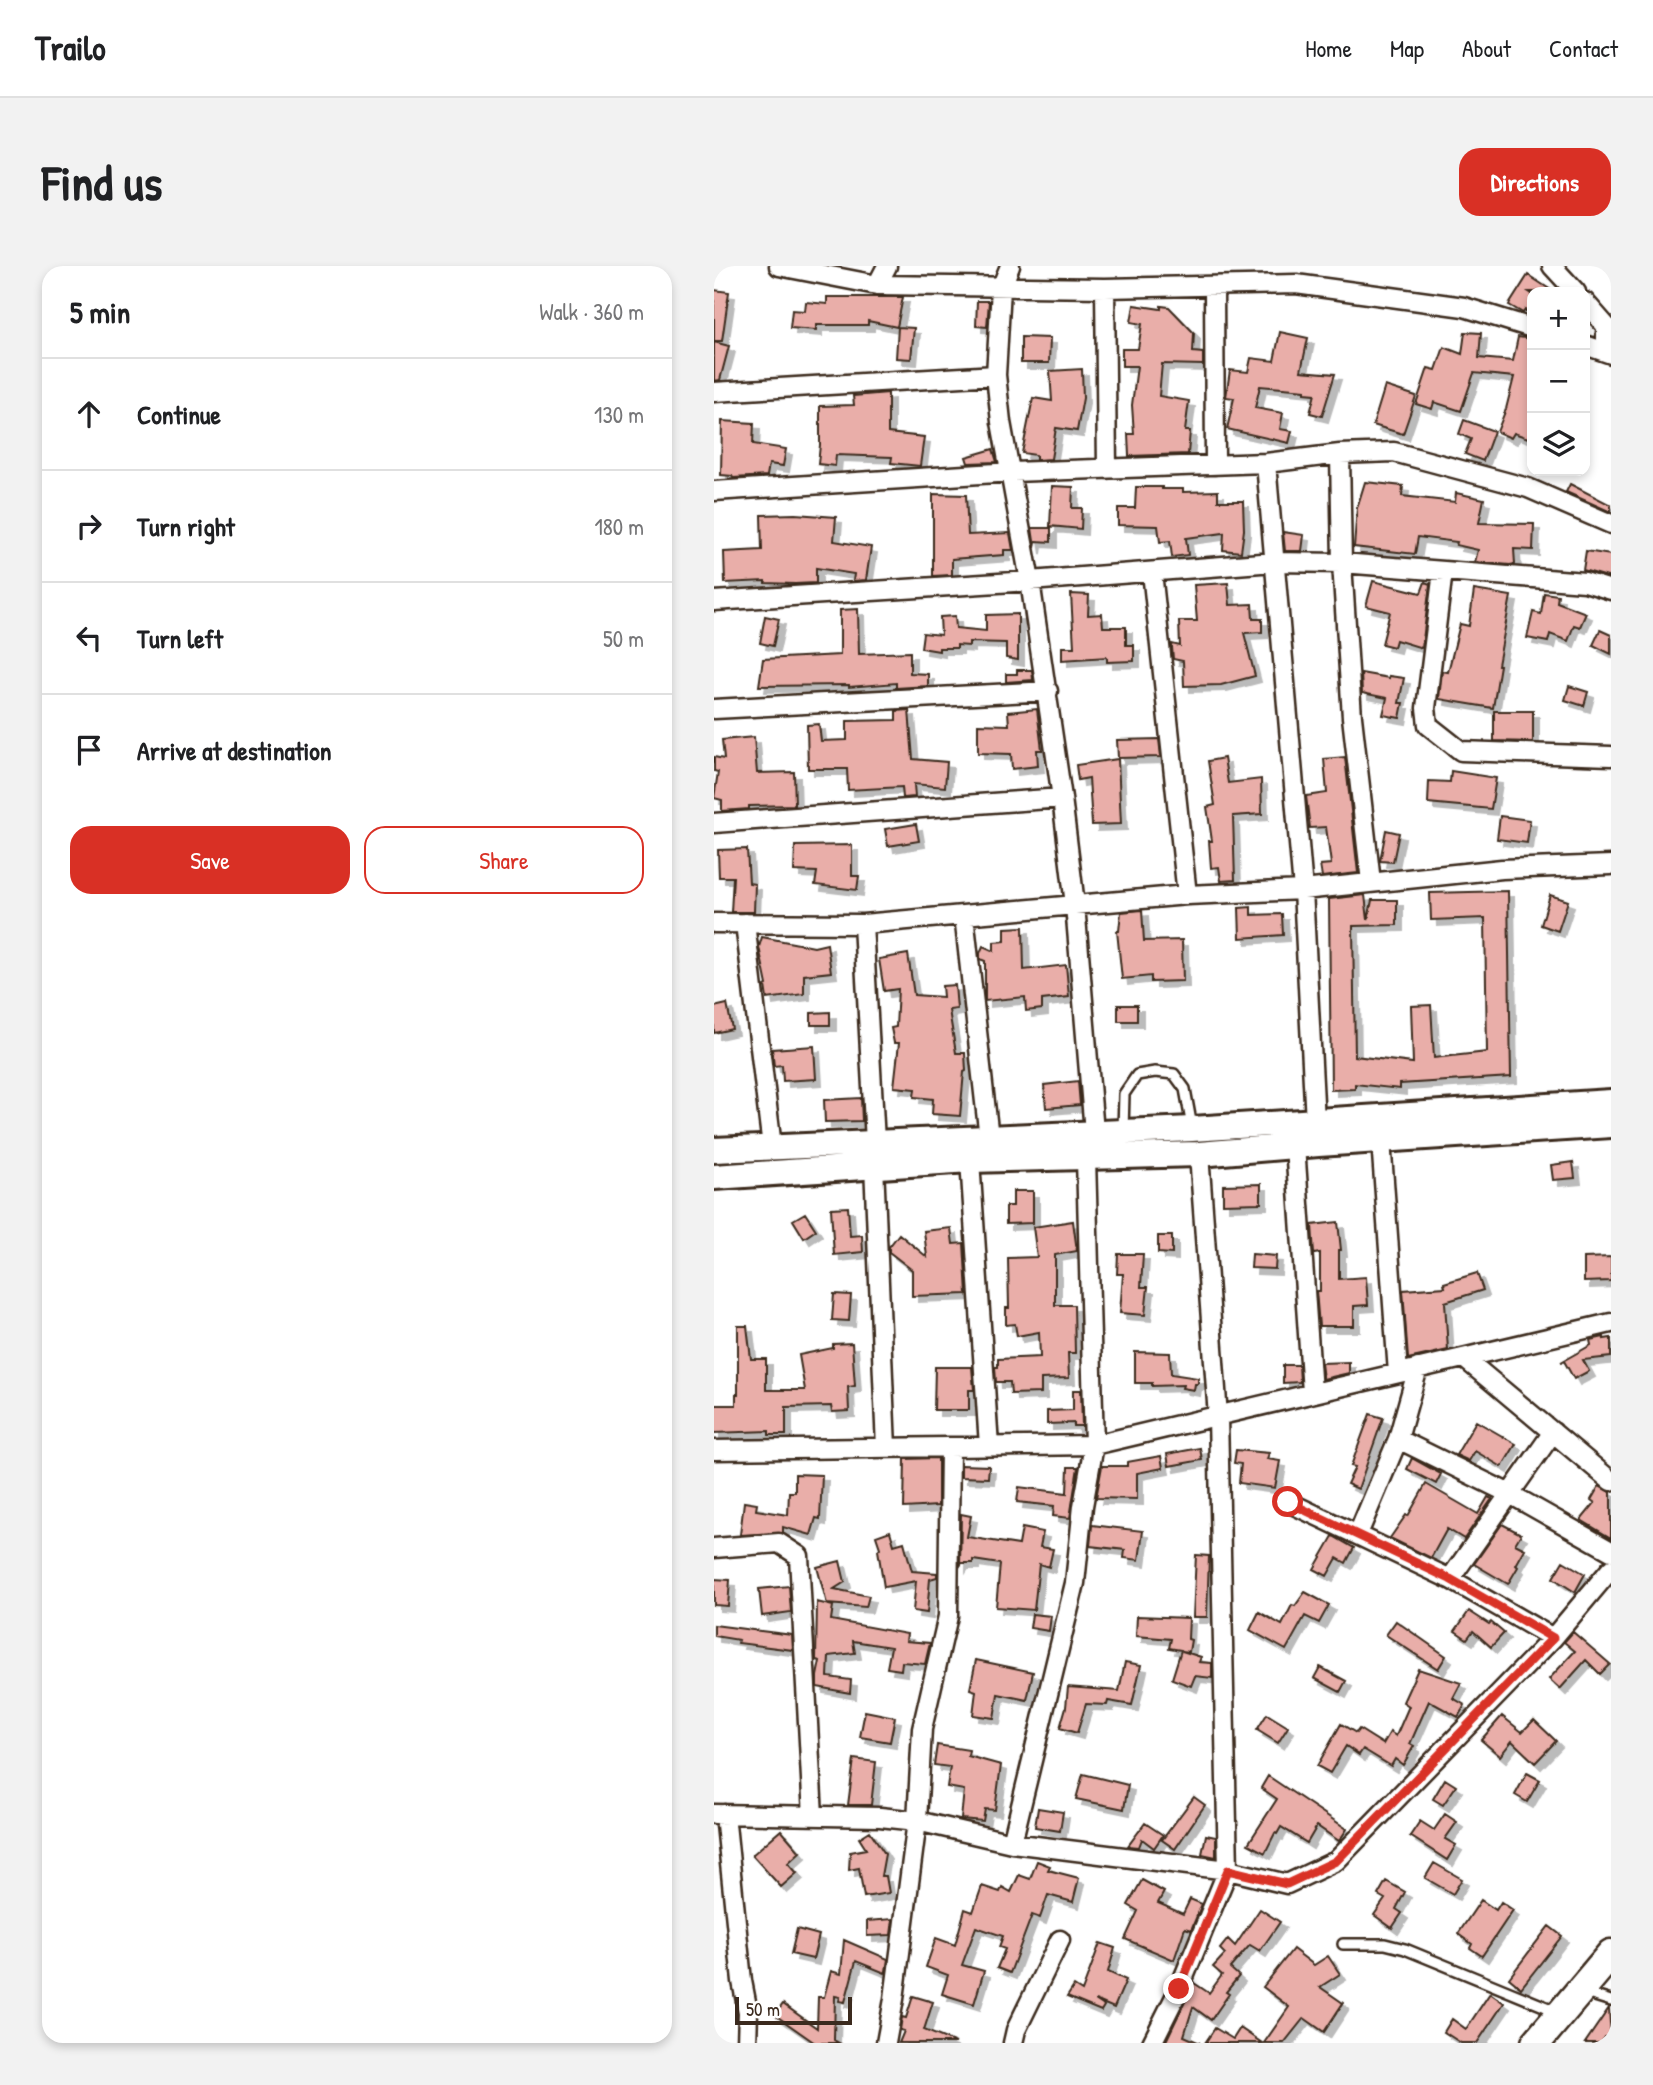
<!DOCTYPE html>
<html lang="en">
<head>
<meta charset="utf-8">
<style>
  :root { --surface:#fff; --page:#f2f2f2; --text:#202124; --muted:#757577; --line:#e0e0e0; --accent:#d93025 }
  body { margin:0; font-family:"Patrick Hand",sans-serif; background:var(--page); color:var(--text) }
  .controls { position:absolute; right:21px; top:21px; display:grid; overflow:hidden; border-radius:14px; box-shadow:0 4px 10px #0003 }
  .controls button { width:63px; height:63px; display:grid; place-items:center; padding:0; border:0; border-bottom:2px solid var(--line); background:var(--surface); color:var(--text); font:35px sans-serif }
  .scale { position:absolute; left:21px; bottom:18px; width:117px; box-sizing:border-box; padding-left:7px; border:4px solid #3b2a1e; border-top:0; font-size:19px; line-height:24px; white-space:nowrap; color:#3b2a1e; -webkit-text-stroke:5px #fff; paint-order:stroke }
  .stop { position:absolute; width:21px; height:21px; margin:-16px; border:5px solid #d93025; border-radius:50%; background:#fff }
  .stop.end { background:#d93025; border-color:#fff; box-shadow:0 2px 7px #0008 }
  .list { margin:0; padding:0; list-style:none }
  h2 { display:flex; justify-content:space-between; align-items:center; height:91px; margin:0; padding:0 28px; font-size:30px }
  h2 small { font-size:23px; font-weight:400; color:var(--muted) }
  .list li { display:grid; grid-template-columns:46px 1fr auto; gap:21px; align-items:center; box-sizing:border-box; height:112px; padding:0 28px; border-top:2px solid var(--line) }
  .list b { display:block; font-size:26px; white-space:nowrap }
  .list em { font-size:23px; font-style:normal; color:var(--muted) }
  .actions { display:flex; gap:14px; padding:21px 28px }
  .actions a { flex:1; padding:16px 0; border:2px solid var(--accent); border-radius:21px; text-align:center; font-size:24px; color:var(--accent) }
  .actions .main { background:var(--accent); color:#fff }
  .icon { flex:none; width:38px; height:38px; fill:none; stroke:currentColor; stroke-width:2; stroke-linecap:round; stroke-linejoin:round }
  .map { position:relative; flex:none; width:897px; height:1777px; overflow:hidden; border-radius:21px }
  header { display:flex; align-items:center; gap:42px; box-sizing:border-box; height:98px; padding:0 35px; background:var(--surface); border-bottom:2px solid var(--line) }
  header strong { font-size:33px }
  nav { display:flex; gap:38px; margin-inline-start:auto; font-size:24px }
  .intro { display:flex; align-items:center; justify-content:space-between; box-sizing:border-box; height:168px; padding:0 42px }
  h1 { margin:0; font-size:49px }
  .button { padding:18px 32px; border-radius:21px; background:var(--accent); color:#fff; font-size:24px; font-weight:700 }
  main { display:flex; gap:42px; padding:0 42px }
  aside { flex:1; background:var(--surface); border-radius:21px; box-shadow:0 4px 10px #0003 }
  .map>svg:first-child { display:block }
  .building { fill:#e9aea9; stroke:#3b2a1e; stroke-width:2; filter:url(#shadow) }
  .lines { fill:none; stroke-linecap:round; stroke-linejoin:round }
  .service-casing { stroke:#3b2a1e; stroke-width:14 }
  .minor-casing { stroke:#3b2a1e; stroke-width:23 }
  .secondary-casing { stroke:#3b2a1e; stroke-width:30 }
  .trunk-casing { stroke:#3b2a1e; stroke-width:33 }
  .service { stroke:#fff; stroke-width:9 }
  .minor { stroke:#fff; stroke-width:18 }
  .secondary { stroke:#fff; stroke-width:24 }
  .trunk { stroke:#fff; stroke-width:28 }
  .route { stroke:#d93025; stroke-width:9 }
</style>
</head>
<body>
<header>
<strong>Trailo</strong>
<nav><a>Home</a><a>Map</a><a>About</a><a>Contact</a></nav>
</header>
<div class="intro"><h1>Find us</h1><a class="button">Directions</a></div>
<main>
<aside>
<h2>5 min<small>Walk · 360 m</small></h2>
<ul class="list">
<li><svg class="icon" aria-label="ahead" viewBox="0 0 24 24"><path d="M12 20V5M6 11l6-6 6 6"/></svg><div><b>Continue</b></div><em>130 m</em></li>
<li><svg class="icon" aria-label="right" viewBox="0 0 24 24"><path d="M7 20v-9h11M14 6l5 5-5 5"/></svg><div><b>Turn right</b></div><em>180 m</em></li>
<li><svg class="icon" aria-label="left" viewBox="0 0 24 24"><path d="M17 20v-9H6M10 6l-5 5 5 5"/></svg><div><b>Turn left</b></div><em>50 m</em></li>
<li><svg class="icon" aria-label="arrive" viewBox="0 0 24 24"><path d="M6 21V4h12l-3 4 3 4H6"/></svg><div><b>Arrive at destination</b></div></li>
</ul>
<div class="actions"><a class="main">Save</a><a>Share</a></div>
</aside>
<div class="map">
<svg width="897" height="1777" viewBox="0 0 897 1777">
  <defs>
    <filter id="shadow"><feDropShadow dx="6" dy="6" stdDeviation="0" flood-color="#0004"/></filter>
  </defs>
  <rect width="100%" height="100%" fill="#fff"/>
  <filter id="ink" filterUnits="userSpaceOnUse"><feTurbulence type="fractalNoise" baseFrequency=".0143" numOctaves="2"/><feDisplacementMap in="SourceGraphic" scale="14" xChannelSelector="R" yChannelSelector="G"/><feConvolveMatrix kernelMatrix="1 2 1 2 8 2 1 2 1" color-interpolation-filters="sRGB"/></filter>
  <g filter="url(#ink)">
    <path class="building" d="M814,9L840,26H815L818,28V49L811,44L809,47L795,39Z
      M0,24L15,26L8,75H0Z
      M113,31H189L183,61L154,55V59H102V64L76,62L78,44L91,45L92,36L113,38Z
      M263,35H275L273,61L262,60Z
      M420,39L447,43V40L455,41L480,67L479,86L489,87V99L448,98L445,130L475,135L471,165H476L474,188L415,190L414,168H420L418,139L423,100H408V83H424L428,58L417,56Z
      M184,61L200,62L197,93L182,92Z
      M566,66L594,72L587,105L621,108L608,150L596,147L601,128L591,127V124L546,120L541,142L569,147L566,163L578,165L575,177L513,163L520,132L512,131L516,104L534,106L537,92L560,95Z
      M751,66L767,67L765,92L799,95L804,71L818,73V162L814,172L800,167L797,172L783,166L792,143L800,111L760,107L747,145L720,136L718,143L702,138L714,102L722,104L730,81L748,88Z
      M307,71L336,72L335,97H307Z
      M0,76L15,80L6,114L0,115Z
      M368,103L369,132L363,165L342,162L337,193L322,194V189L308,187L319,132L338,135L336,105Z
      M671,120L702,130L689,168L659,159Z
      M174,127V167L210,171L206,200L177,197L178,191L122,189L121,200L104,198L106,179V140L140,139L139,130Z
      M750,154L780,165L769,195L751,188L757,173L745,168Z
      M8,155L40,157L39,178L72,183L69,200L55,198L53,210L19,212L18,210L7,209Z
      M279,183L283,196L254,197L252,191Z
      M651,216L689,220L688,230L741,236L742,227L770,233L765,257L820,258L819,284L800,283L801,298L796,299L761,296L764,284L742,279L743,276L704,271L701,288L640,281L643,242Z
      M856,218L897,239V246L852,226Z
      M338,220L359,221L358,242H368L367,263L336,260Z
      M422,221H448V223H469V226L504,225V235H529L530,264L527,286L509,284L510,267L472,272L474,289L458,291L456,275L446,276L444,260L404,259V242H421Z
      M219,228L252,229L254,269L296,267L299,284H290V289L238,293V309L219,310Z
      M81,248L122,251L120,275L157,281L152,314L139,315L140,308L102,302V317L81,318L51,317V315L11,317L10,286L48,284L47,249Z
      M318,262H337V276L322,275L321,282Z
      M569,266L590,269L588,285H571Z
      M872,285L897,289V312L869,304Z
      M659,315L707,327L711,316L716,318L708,382L682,374L680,381L668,378L676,346L652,340Z
      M514,317L516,339L538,338L539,353H548V366L530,367L541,410L507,419L470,420L469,395L459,393L458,381V378L466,380L465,355H483L480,319Z
      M760,324L797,330L784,399H786L779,442L725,433L728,405L734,406L746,358L755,360Z
      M830,327L844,329L843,336L872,347L866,361L860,359L854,375L836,368L834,376L813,372L819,346L827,348Z
      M357,328L375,329L374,349L388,348L389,361H412V379H420V395L393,396V391L348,394V381H360Z
      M144,343L145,388L196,386V407L214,408V420L182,422V417L135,421V419L45,420L49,393L126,389V344Z
      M304,348V394L292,392V377L255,376V380L243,379V382H225V385L207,382L209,367L227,369L226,351L241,350L242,362L272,365V349Z
      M51,350L65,353L59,380L46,377Z
      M886,364L897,369V388L879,379Z
      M303,404H318L319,414L292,416V408H303Z
      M647,407L675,412V410L690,412L685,437H689L686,452L669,449L673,432L648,427Z
      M855,420L874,426L870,440L851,434Z
      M323,443L328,484H323L324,500L298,503L297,488L264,487V458L295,459L294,446Z
      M195,444L199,493L233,496L231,521L200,518L201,531L189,532L188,521L134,524L133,503H94L93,459L105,458L107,475L133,474V455L182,454V445Z
      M780,445H819V476L780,475Z
      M40,471L43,507L80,506L81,539L35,540V543L8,545V534L0,532L4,506L0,505V491L10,493L8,474Z
      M445,473L447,491L404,492L403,474Z
      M631,491L644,607L608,611L606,599L617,598L612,561L596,562L592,530L613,527L610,493Z
      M510,492L514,517L547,513L548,548L519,550L521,614L507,615L505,601L497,602L495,575H498L493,541L501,539L494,495Z
      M404,493L407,558L378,559L375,512L364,514L362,499Z
      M737,505L782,512L777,543L714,537L715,515L736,516Z
      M786,550L816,554L813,577L783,573Z
      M202,558L205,575L174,580L171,563Z
      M672,564L685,567L679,596L666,595Z
      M138,579V610H145L143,624L101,619L103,606L80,605L81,580Z
      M33,583L35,617L41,618L40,646H17L19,611H5L4,584Z
      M794,625L797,811L686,818V823L641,818V823L617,824L615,633L651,629L654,654L658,634H683V659L639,660L641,790L699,797L697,740L717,739L720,792L773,786L771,652L717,654L716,627Z
      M836,629L854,635L844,665L827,659Z
      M537,641V649L568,648L569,669L526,672L525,642Z
      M428,644L430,675L468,674L469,715L437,716V710L408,713L403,665H405L407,646Z
      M309,661L310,704L352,699L355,731L328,734V743L312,745L311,731L271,735V695L266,693V687L269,680L280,685V676L291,675V662Z
      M48,671L100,681L113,678L117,706L90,709V728L53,733L51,720L53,719L45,681Z
      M194,688L200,729L229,731L228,720L241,719L243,743L235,744L242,787H251L252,805L250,806L246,850L218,848L219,833L200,831L201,823L180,821L185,777H180L177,762L182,761L184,723L170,725L165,693Z
      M13,738L18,763L0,767V741Z
      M404,739H423V755H404Z
      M116,746V759H97V747Z
      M100,780L102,813L69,815L68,799L60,800L58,783Z
      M364,815L366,839L332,842L330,819Z
      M147,832L148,855L111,856L110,834Z
      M859,896L861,912L839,914L837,899Z
      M547,918V937L509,938V919Z
      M299,925H319V957L292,958V940H299Z
      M134,941L136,970L148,969L149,986L120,989L117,942Z
      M91,947L102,964L90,972L79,954Z
      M359,955L363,985L341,989V1039H360L361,1087H354L355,1112L327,1113V1127L297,1128L296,1116H282L281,1101H284V1093L326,1091L325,1066L303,1070L301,1058L292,1059V1042H295L294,992L323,991L319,961Z
      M624,956L627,984H625V1013L652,1011L654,1039L640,1040V1060H605L602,1025H606V987L600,988L598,959Z
      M237,962L239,978L250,977L253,1028L198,1030V1004L175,986V981L185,968L213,991L210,965Z
      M444,970H458V988L444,987Z
      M404,988H429L427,1021H434L431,1049L406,1047L409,1008H403Z
      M538,988L562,990L561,1003L537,1002Z
      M897,991V1015L870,1016V992Z
      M763,1007L769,1024L731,1036L734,1084L694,1093L689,1024L731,1021L730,1017Z
      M120,1028L137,1029L135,1055L118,1054Z
      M24,1060H33L37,1093H52V1124H91L85,1089L119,1082V1078L138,1077L141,1120L134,1121L135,1145L118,1146L117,1140L72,1141V1169H55V1165L0,1167V1139H22V1128H24Z
      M890,1071V1073L897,1072V1091L869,1094L875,1105L860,1113L850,1095L847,1096L877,1079L876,1074Z
      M421,1086L456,1087L457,1108L484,1112V1118H481L480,1124L468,1122L469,1119L438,1120V1117H421Z
      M635,1096V1107L609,1113L607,1097Z
      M569,1099H585L586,1116L569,1117Z
      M221,1101H258L260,1124H255V1144H220Z
      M359,1124H367L368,1160H360V1157L333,1158V1145L359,1144Z
      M656,1148L669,1152L644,1223L633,1218L641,1201L637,1200Z
      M762,1155L802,1178L788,1201L761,1185L755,1195L742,1189Z
      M486,1182L488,1194L455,1200L453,1188Z
      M522,1184L555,1187L553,1193L566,1195L561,1222L525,1217L527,1198L520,1197Z
      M447,1190L449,1202L423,1207V1233L382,1232L388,1200H413V1196Z
      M224,1192V1240L190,1242L191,1193Z
      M698,1192L727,1208L722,1218L693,1203Z
      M247,1199L275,1200L274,1212L247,1211Z
      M354,1201H364L356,1252L339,1250L340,1240L303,1236L305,1221L353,1227Z
      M81,1208L108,1209L106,1253L102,1252L97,1269L69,1261V1267L26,1269L30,1236L43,1238L42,1244L74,1249L75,1226H81Z
      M712,1218L764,1248L774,1231L778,1233L750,1273L733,1263L717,1292L676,1272L692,1249L694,1250Z
      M885,1220L897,1226V1272L867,1254L881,1237L877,1234Z
      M247,1248L257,1250L253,1271L305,1279L308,1262L329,1266L326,1281L339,1283L335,1301L325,1298L320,1344L282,1341L286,1298L259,1294V1297H248L246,1300Z
      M788,1258L807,1268L801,1278L811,1283L802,1299L804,1301L794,1318L760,1298Z
      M378,1259L429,1265L425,1294L410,1292L411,1284L376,1280Z
      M176,1265L180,1279L190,1276L198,1305L223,1307V1311L216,1313L213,1347L199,1345L202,1315L170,1321L164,1284L166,1282L162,1270Z
      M619,1270L640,1282L632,1297L623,1292L613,1310L600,1303Z
      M482,1289L495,1290L493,1351H479Z
      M126,1295L131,1316L120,1323L155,1330L152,1341L113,1338L103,1301Z
      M849,1295L871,1308L861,1326L839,1312Z
      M0,1313L16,1314L14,1340L0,1339Z
      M75,1320L77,1346L48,1350L45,1323Z
      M591,1326L615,1339L605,1357L591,1350L572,1384L536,1364L545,1346L568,1359L578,1339L581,1340Z
      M103,1336L119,1340L117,1354L193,1368L192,1375L216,1377L211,1398L188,1396L187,1404L173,1402L177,1381L139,1375L141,1387L115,1390L114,1411L137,1414L136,1427L103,1421V1410L106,1395L102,1394Z
      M755,1345L775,1358L777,1356L790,1367L777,1381L759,1365L753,1373L741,1365Z
      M318,1348L337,1350L335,1365L316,1362Z
      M423,1350L475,1352L474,1373L477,1374L475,1386L468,1385L487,1391L485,1396L498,1397V1412L481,1410L477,1420L458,1413L467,1384L455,1382L457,1373L422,1370Z
      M682,1355L732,1390L724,1403L672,1369Z
      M0,1359L78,1369L79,1384L24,1377L25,1374L0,1370Z
      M859,1366L896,1398L886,1408L872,1394L846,1423L835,1413L861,1385L850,1376Z
      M262,1394L319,1406L313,1434L284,1428L280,1452L259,1449L262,1425L256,1423Z
      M411,1396L427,1399L418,1439L394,1435L393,1439L372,1438L363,1467L346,1462L352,1441L354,1421L405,1425Z
      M606,1401L632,1415L626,1426L600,1412Z
      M704,1403L747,1417L739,1432L751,1439L744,1451L715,1435L696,1478L700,1480L689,1499L681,1493L677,1500L649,1483L645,1489L632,1480L616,1507L603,1500L627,1458L642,1467L645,1463L669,1478L676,1466L682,1470L695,1440L689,1436Z
      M151,1445L181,1451L176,1476L146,1471Z
      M553,1448L574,1461L564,1477L543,1464Z
      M788,1450L808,1466L820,1454L842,1475L821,1497L798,1475L786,1490L767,1474Z
      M223,1479L255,1484L254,1490L287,1499L281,1544L271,1543L269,1555L247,1553L250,1524L233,1521L236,1501L220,1499Z
      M140,1493L162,1496L157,1539H134Z
      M813,1507L826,1514L813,1536L801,1529Z
      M369,1508L414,1519L410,1543L362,1533Z
      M554,1510L633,1563L625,1575L603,1560L593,1577L567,1561L563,1568L561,1567L551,1587L534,1578L563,1533L547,1522Z
      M731,1513L742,1520L729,1539L719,1533Z
      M480,1531L491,1539L461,1583L448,1574Z
      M324,1542L349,1546L346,1565L321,1561Z
      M731,1548L743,1556L731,1573L742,1579L733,1594L696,1570L706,1555L720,1564Z
      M431,1557L449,1569L440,1582L428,1573L425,1581L414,1580Z
      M67,1564L86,1586L74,1597L83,1607L67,1621L38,1589Z
      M156,1565L171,1588L167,1610H172L175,1627L150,1631L145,1602L135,1604L136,1586L152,1583L145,1572Z
      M492,1569L502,1571V1591L488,1588Z
      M323,1595L336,1600L334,1604L365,1612L359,1636L334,1629L326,1652L318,1649L296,1707L283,1702L291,1683L285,1681L289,1670L262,1661L248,1699L270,1705L260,1738L228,1728L234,1709L212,1701L222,1672L241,1679L251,1643L259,1646L268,1620L286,1626L288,1621L297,1626L305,1609L316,1613Z
      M720,1597L748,1613L739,1628L711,1612Z
      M428,1614L450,1626L444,1637L469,1648L476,1633L488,1638L477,1664L471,1662L460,1694L411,1673L424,1645L414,1639Z
      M672,1615L691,1626L682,1643L688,1647L678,1662L660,1649L671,1633L664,1629Z
      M767,1634L782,1644L787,1636L799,1644L768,1690L756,1682L758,1678L744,1668Z
      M546,1643L566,1656L546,1685L536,1679L516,1702L525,1710L512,1726L515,1728L497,1754L479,1741L470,1770L486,1777H451L480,1717L495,1727L508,1709L499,1701L511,1688L506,1683L514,1673L521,1680Z
      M179,1653L177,1669L153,1670V1655Z
      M835,1660L848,1670L807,1722L795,1712Z
      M83,1663L105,1669L99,1693L77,1688Z
      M130,1674L174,1693L172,1705L171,1707L142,1695L131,1736L125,1735L126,1731L121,1730L120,1774L125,1777H101L61,1749L69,1738L103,1762L104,1731H110L117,1705L127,1708Z
      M386,1677L401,1682L394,1706L412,1714L400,1742L381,1734L390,1740L387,1745L353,1731L360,1720L368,1725Z
      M579,1683L600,1699L614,1690L626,1708L606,1721L629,1737L610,1766L590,1752L570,1777H550L575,1741L549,1721Z
      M776,1727L790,1737L763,1777H747L730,1766L738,1753L752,1763Z
      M199,1730L219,1736L210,1764L242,1777H185L190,1765L186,1764L188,1751L192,1752Z
      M895,1742L897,1774L891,1771L887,1777H871Z
      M501,1762L519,1773L526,1762L548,1777H491Z"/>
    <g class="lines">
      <g class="service-casing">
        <path id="service" d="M409,865L410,828L423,809L441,806L460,808L471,823L478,861
          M629,1678H671L691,1683L842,1745
          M871,1727L897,1735"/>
      </g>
      <g class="minor-casing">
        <path id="minor" d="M65,0L163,19L391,22L582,18L750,41L818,62
          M296,0L287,22L282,109L287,156L316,315L348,532L361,639L380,866L372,893L380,1179L369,1240L361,1317L298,1577
          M838,0L862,26
          M163,19L173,0
          M500,20L501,199
          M391,22L393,203
          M871,36L892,60V85
          M871,79L897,88
          M0,126L282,109
          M626,188L628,297L638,451L657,616
          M552,197L589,624L601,856
          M0,225L298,206L552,197L626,188L680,186L814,222L897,258
          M729,305L712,442L714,459L747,485L897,490
          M438,306L473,629
          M0,335L316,315L560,296L628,297L871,316L897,324
          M0,443L334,425
          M0,557L348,532
          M250,649L275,872
          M0,657L149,658L473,629L589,624L788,603L897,599
          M31,657L58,881
          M149,658L161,876
          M667,874L684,1107
          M581,880L598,1126
          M256,894L275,1180
          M160,899L172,1182
          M750,1092L897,1215
          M684,1173L796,1228L897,1285
          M0,1184L380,1179L897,1057
          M574,1236L736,1313L839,1372
          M644,1268L684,1173L704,1102
          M0,1282L65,1277L85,1290L99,1550
          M736,1313L839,1166
          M0,1548L166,1551L203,1555L298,1577L514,1604L573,1618L622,1595L839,1372L897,1303
          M11,1548L28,1715L34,1746L33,1777
          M172,1777L180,1733L203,1555L208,1463L234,1350L236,1181
          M299,1777L302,1764L346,1674
          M438,1777L465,1723L514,1604L504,1151L485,888"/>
      </g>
      <g class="secondary-casing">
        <path id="secondary" d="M0,884L478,863L897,836
          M0,911L256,894L485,888L604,878L897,859"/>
      </g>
      <g class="trunk-casing">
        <path id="trunk" d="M822,1777L897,1688"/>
      </g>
      <use href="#service" class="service"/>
      <use href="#minor" class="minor"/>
      <use href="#secondary" class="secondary"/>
      <use href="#trunk" class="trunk"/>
    </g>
  </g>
  <g class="lines" filter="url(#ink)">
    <path class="route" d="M465,1723L514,1604L573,1618L622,1595L839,1372L736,1313L574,1236"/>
  </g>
</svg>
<div class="controls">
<button>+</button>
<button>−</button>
<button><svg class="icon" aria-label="layers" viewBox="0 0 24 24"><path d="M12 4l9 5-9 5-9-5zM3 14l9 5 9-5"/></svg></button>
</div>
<div class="scale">50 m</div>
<div class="stop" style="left:574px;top:1236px"></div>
<div class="stop end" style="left:465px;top:1723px"></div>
</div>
</main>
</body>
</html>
